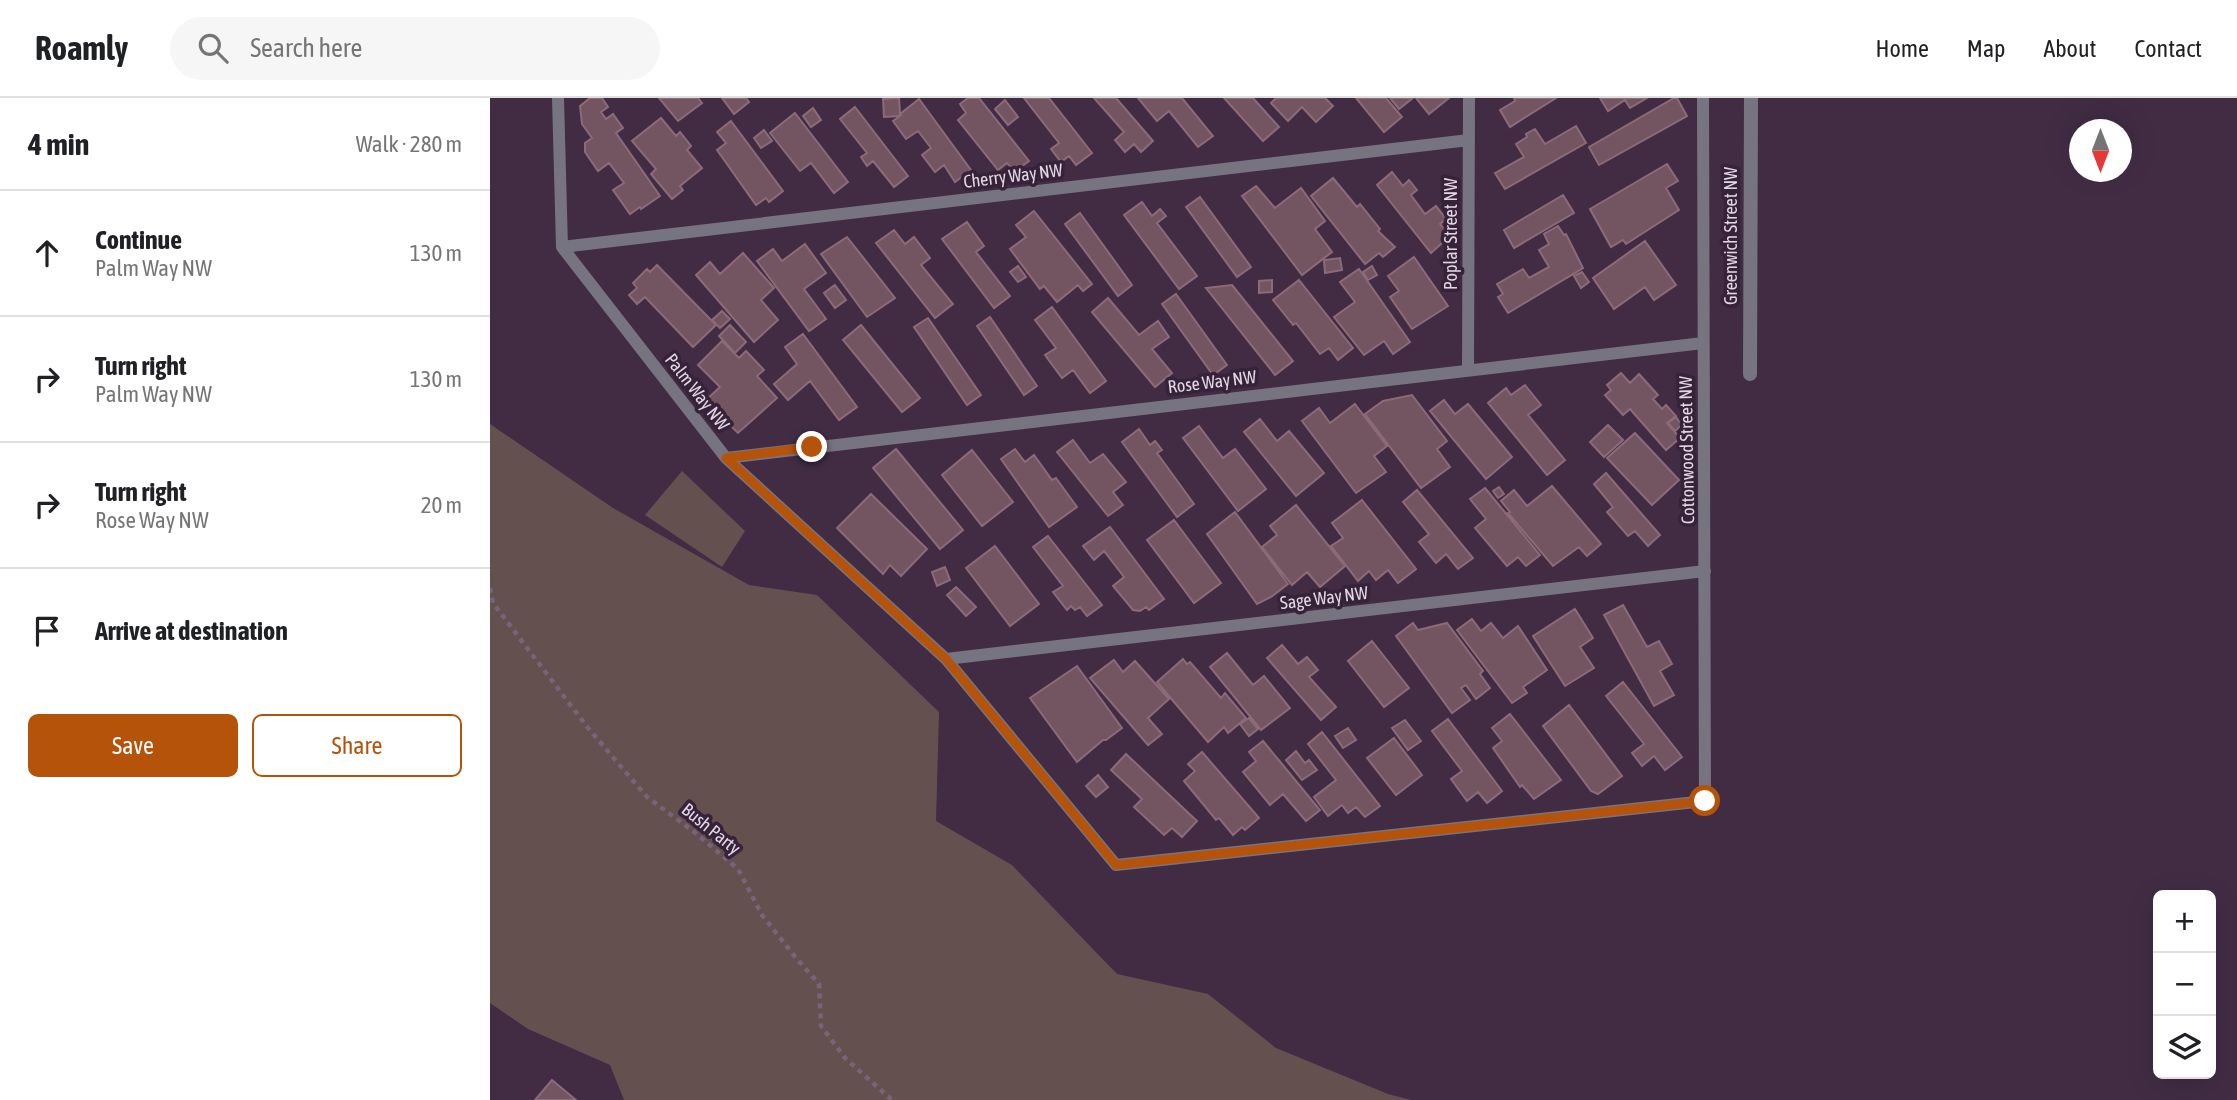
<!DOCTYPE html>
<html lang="en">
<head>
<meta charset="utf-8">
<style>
  :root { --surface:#fff; --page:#f6f6f6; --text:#202124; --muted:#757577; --line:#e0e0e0; --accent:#b45309 }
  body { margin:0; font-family:"Asap Condensed",sans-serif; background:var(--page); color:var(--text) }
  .controls { position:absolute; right:21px; bottom:21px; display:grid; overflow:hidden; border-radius:10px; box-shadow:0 7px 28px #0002 }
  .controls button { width:63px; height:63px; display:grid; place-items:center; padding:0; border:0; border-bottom:2px solid var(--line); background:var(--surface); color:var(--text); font:35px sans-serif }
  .compass { position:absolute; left:1579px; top:21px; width:63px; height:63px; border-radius:50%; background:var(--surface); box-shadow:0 7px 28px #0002; rotate:180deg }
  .stop { position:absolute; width:21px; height:21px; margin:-16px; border:5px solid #b45309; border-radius:50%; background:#fff }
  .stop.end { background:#b45309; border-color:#fff; box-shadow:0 2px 7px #0008 }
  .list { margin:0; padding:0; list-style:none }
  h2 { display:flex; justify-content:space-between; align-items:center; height:91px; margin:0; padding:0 28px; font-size:30px }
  h2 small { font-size:23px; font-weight:400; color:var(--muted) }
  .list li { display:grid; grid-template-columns:46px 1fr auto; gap:21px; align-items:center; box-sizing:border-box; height:126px; padding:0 28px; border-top:2px solid var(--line) }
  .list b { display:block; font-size:26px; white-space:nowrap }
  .list p { margin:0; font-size:23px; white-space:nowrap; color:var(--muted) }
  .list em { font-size:23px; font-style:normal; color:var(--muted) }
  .actions { display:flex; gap:14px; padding:21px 28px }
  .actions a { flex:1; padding:16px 0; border:2px solid var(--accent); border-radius:10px; text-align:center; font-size:24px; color:var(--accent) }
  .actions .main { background:var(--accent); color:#fff }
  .icon { flex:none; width:38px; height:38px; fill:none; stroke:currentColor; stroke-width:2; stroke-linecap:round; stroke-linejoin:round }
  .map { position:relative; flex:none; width:1747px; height:1002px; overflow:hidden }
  header { display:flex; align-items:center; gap:42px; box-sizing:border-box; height:98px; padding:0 35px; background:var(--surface); border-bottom:2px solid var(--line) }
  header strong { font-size:33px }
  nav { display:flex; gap:38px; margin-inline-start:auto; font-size:24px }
  .search { width:490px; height:63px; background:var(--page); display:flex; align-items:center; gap:18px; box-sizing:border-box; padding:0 24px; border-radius:38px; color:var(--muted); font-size:26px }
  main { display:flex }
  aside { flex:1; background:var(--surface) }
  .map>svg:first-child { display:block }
  .green { fill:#64504f }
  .building { fill:#735562; stroke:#8c6a78; stroke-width:2 }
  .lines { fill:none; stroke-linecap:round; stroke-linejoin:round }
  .path { stroke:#766479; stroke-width:4.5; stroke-dasharray:5 5; stroke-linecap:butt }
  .service { stroke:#767481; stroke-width:12 }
  .minor { stroke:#767481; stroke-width:14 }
  .route { stroke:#b45309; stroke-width:9 }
  .labels { text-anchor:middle; stroke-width:7; stroke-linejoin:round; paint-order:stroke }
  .street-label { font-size:18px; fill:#e3d6e5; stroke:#362339 }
</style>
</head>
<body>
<header>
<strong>Roamly</strong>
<div class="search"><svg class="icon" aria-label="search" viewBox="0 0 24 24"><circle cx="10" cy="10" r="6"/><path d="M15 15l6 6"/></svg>Search here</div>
<nav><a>Home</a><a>Map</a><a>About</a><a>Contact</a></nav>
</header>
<main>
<aside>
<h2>4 min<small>Walk · 280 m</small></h2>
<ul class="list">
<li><svg class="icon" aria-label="ahead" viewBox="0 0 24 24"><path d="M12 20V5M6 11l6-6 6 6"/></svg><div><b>Continue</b><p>Palm Way NW</p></div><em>130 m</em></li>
<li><svg class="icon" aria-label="right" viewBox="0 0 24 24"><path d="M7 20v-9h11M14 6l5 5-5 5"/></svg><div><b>Turn right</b><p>Palm Way NW</p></div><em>130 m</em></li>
<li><svg class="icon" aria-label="right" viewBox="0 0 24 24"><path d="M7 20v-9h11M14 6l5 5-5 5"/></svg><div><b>Turn right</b><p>Rose Way NW</p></div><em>20 m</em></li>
<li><svg class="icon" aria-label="arrive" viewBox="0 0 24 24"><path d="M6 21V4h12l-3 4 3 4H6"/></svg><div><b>Arrive at destination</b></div></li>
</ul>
<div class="actions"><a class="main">Save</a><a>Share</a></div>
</aside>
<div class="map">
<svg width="1747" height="1002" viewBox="0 0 1747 1002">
  <rect width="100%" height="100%" fill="#412c44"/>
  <path class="green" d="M0,326L123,410L259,487L327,497L449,614L446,723L522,767L627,876L718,896L786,950L898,996L921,1002H134L120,967L38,931L0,905Z
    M192,373L255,433L232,469L155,417Z"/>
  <path class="building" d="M100,0H112L118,9L111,14L116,21L123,16L133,30L126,35L170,98L151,111L150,109L140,116L123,92L134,85L119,65L108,73L95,54V45L102,40L92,26L90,8Z
    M169,0H208L212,5L188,23Z
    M232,0H256L259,4L244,16Z
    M409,0L410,16L429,1L481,72L465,84L454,67L445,74L432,57L441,50L428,33L416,41L403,23L410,18L394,19L393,1Z
    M478,0H489L539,63L524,74L517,65L508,72L468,22L476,15L470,6Z
    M534,0H559L602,55L586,67L579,58L571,64L561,51L569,45Z
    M604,0H626L663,43L651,54L644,46L635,54L625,42L634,34Z
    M648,0H692L723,38L708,49L679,13L667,23Z
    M734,0H763L789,29L773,43Z
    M786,0H835L843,8L826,24L812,9L798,23L781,5Z
    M866,0H896L912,19L894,34Z
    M900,0H923L909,11Z
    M926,0H959L939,16Z
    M1024,0H1066L1020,29L1010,12L1025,3Z
    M1110,0H1157L1140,10L1135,2L1118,13Z
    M1184,0H1187L1197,18L1109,67L1099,49Z
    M515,2L528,19L518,27L505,11Z
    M365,9L418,78L404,89L383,63L377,68L371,59L377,55L350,21Z
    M323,10L331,22L321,29L313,18Z
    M305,15L358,84L344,95L321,65L310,73L280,35Z
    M171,20L186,38L190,34L201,48L197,52L212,70L190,88L193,92L182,101L161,76L166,71L142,43Z
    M241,23L293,93L279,104L276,100L266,107L227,52L236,45L227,34Z
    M1086,28L1096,45L1015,91L1005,75L1034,59L1026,46L1037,39L1036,36L1045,31L1055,46Z
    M274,32L282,43L271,50L264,40Z
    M1177,66L1188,83L1176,90L1189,112L1136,146L1133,142L1121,149L1100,111Z
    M902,74L913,88L919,82L927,92L921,97L935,116L946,108L956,121L950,126L960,138L941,155L887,87Z
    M843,80L867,109L870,106L890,131L888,133L905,149L893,159L889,155L875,166L821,98Z
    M766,88L785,110L811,90L835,123L825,131L842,154L812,177L752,98Z
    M1073,97L1084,115L1024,150L1014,132Z
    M710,99L761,169L747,179L696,109Z
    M652,104L662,118L670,111L676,118L667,125L707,178L689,191L634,117Z
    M544,113L602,186L593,193L588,187L567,204L554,188L550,191L520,151L536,139L526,127Z
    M590,115L642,187L628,198L575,126Z
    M477,124L494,148L486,154L520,198L504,210L452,141Z
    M1068,128L1074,137L1076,136L1093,170L1018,215L1008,199L1013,196L1007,186L1033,171L1039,180L1059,169L1049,152L1059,146L1054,136Z
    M404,132L415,146L424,139L440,160L431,167L463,206L445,220L386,145Z
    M357,139L405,200L377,219L331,156Z
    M1155,143L1186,187L1164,202L1155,189L1124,211L1103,180Z
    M315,146L336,175L314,191L336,221L319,233L267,163L283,151L292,163Z
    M253,155L284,190L271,202L288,222L264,244L206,177L220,164L230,176Z
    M924,159L958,208L922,231L900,199L909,193L898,178Z
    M850,160L852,172L835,175L834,162Z
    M167,167L226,227L203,249L155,199L147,206L139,197L147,190L143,185L157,171L160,174Z
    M528,168L536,179L528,184L520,174Z
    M882,168L887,177L878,182L873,174Z
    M869,171L920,244L903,256L894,243L874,257L844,219L865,204L850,184Z
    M1092,174L1099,184L1091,190L1084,178Z
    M782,182V194L769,195V183Z
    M809,182L863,250L848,262L839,250L830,256L806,225L803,227L783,202Z
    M345,187L356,202L345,210L334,195Z
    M742,187L803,263L785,277L716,190Z
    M686,196L737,267L723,277L672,206Z
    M618,200L649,237L668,223L679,239L662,251L682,275L665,289L602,214Z
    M562,209L616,283L600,295L583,272L572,280L555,257L566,250L545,222Z
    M232,213L240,221L230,230L222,222Z
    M500,219L547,288L534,297L487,228Z
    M438,220L491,297L477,307L424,229Z
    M240,227L256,244L245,255L229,238Z
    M371,227L430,300L412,314L353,242Z
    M313,236L367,309L349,322L320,283L298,302L284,286L307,266L295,249Z
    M232,243L249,260L256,253L274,272L267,278L287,300L248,335L215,303L230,289L208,267Z
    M1131,275L1140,285L1149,276L1168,297L1163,301L1172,311L1176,307L1186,318L1177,325L1190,340L1176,352L1140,311L1133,317L1115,297L1121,292L1117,287Z
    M1035,287L1051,307L1038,317L1075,362L1057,377L998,305L1016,290L1021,297Z
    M922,297L957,343L947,351L960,369L931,390L875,316L893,303Z
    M954,302L965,316L978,306L1022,359L996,381L940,313Z
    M865,306L897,348L884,358L896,374L866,395L812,323L829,310L840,325Z
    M1186,319L1192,327L1185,333L1178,325Z
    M770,321L787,343L799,333L834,375L806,398L754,334Z
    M1118,327L1133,342L1114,359L1100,344Z
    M709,328L733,360L745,351L776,391L748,413L693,340Z
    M649,331L660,347L665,343L672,352L667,355L704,406L687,419L632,344Z
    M1145,335L1189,382L1162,407L1117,360Z
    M583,342L600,365L613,356L636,384L623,394L633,407L618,418L567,354Z
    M406,351L473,432L450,451L383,370Z
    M525,351L535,364L544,357L562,382L566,380L587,409L559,429L511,361Z
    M482,352L523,404L492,428L452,377Z
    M1116,375L1170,437L1158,448L1145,433L1138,438L1117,414L1123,409L1104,386Z
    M1062,388L1111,446L1097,458L1089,449L1063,468L1018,415L1020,414L1011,403L1024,392L1037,408Z
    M1009,389L1014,396L1008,400L1003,393Z
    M995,390L1050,457L1036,468L1028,459L1017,468L985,430L996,421L980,401Z
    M927,392L983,460L968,471L956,456L946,465L929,444L939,436L913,404Z
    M381,396L437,451L411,478L400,467L393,476L347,430Z
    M872,402L926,471L908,485L898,472L886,482L879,473L868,483L841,448L853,440L842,425Z
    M806,407L855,468L830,489L817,474L802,487L772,449L787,437L780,428Z
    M745,414L798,486L781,499L767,506L717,436Z
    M684,422L731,485L704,505L657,442Z
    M620,429L674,501L659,512L656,509L650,513L643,512L623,488L634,479L614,453L604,462L593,448Z
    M558,438L612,507L597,518L590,509L585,512L581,508L577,512L563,494L573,488L543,449Z
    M505,448L549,506L520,528L476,470Z
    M455,469L460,482L447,488L442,474Z
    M466,489L486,509L476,518L457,497Z
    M1133,507L1157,549L1169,543L1182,566L1170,573L1184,597L1164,608L1114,517Z
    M1085,511L1103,540L1090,549L1104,570L1075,588L1043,538Z
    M982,521L991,533L1001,525L1013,540L1028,528L1057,572L1033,589L1037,595L1022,605L967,532Z
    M923,525L928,532L957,525L993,573L990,576L1000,590L986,601L976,587L971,590L980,602L962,615L906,538Z
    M882,543L919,590L894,609L858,563Z
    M792,547L808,566L817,559L828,572L819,579L846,609L831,622L777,560Z
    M737,555L763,587L774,578L800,610L771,632L720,569Z
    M693,561L697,566L700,564L731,600L735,595L756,620L738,635L734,629L718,644L667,584Z
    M624,562L633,574L645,563L679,601L658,620L672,636L658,647L600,580Z
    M587,568L632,630L616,642H613L587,664L540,600Z
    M1133,584L1192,659L1175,672L1164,658L1152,668L1142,655L1154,646L1116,598Z
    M1079,607L1132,678L1108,696L1101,693L1053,628Z
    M1020,616L1071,682L1044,701L1032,687L1030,689L1003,650L1012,643L1002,630Z
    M759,620L768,631L759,638L750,626Z
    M958,621L1012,693L997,705L988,694L977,703L961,681L972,673L942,633Z
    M915,622L931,643L918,652L902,630Z
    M858,630L866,642L853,650L845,638Z
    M832,634L890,708L875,719L866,709L858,715L852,707L838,718L824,699L846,682L818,646Z
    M904,640L932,677L906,697L877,660Z
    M773,643L830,712L816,723L793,696L780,707L753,674L766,663L759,654Z
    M806,653L815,665L819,662L827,672L812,682L796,662Z
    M712,654L769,720L755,732L752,729L743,737L729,720L726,722L694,683L705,673L698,666Z
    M636,656L707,723L692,739L682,730L674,737L644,709L652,701L621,672Z
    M608,677L618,689L606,699L596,688Z
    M62,982L86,1002H45Z"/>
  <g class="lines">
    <path class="path" d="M0,490L3,505L98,630L157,699L203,733L248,771L272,817L306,860L329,886L331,928L356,961L402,1002"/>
    <path class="service" d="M68,0L72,149L236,360L456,561L626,767L1215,703L1213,0
      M72,149L979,42
      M978,271L979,0
      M236,360L1213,245
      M456,561L1215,473"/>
    <path class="minor" d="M1260,276L1261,0"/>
  </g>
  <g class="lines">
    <path class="route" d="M322,349L236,360L456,561L626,767L1215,703"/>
  </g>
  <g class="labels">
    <g class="street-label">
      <text transform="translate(523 78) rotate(-7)" y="6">Cherry Way NW</text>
      <text transform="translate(961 136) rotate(-90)" y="6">Poplar Street NW</text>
      <text transform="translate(1241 138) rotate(-90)" y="6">Greenwich Street NW</text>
      <text transform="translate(722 284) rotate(-7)" y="6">Rose Way NW</text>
      <text transform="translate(207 294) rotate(52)" y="6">Palm Way NW</text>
      <text transform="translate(1197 352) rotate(-91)" y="6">Cottonwood Street NW</text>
      <text transform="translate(834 500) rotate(-7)" y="6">Sage Way NW</text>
      <text transform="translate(221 731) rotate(39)" y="6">Bush Party</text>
    </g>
  </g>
</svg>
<div class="controls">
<button>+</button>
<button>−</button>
<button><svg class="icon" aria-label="layers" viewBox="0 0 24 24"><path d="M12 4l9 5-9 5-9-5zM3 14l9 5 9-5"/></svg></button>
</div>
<svg class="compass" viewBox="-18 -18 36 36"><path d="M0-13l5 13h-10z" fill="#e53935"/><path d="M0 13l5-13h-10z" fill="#757577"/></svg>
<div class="stop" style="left:1215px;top:703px"></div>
<div class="stop end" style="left:322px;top:349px"></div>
</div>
</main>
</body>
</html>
